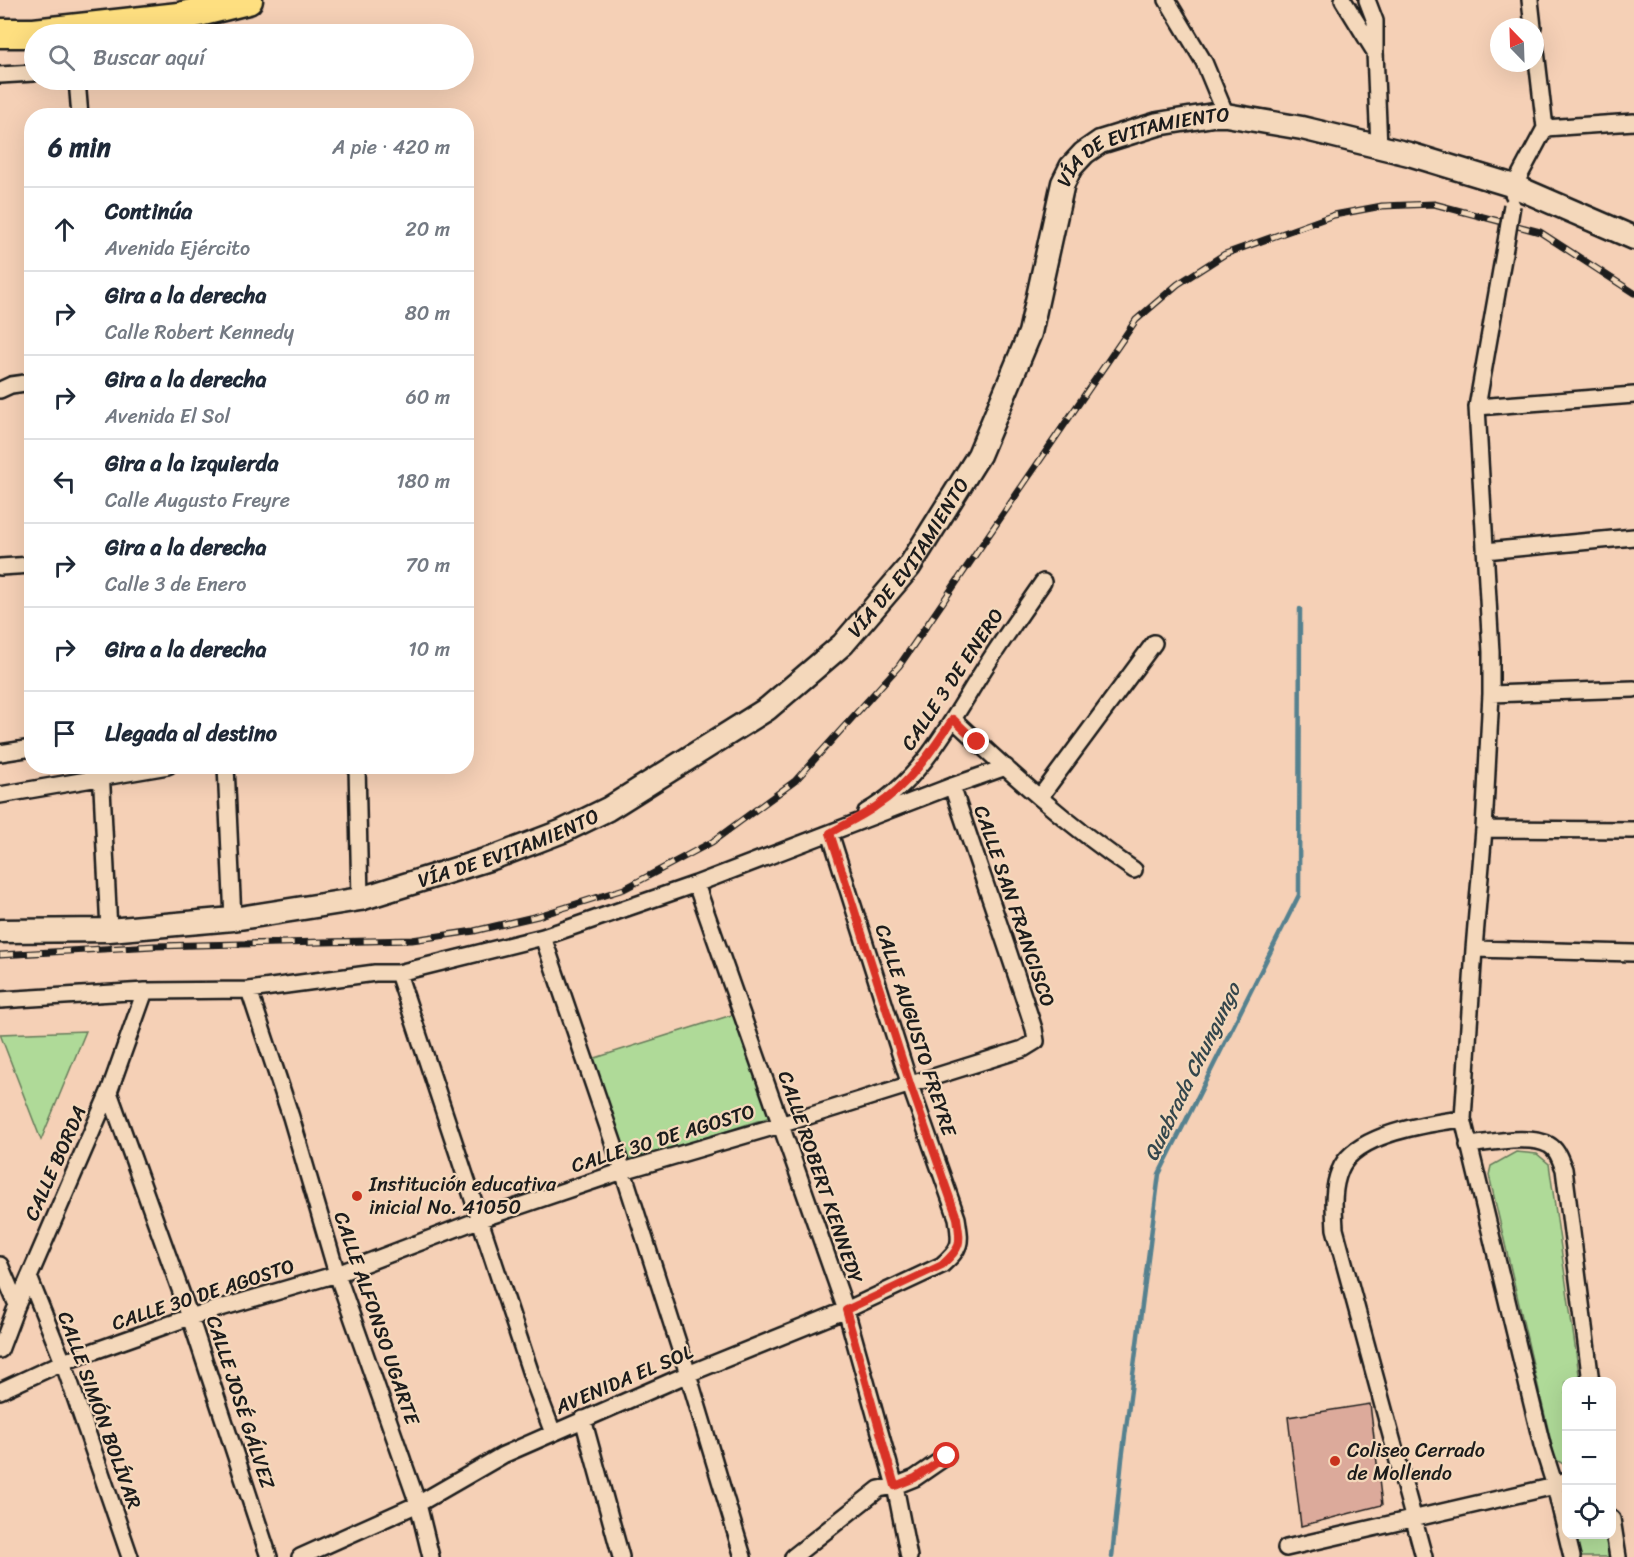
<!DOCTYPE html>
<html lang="es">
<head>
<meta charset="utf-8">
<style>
  :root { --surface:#fff; --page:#f6f6f7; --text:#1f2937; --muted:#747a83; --line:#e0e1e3 }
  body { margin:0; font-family:Sriracha,sans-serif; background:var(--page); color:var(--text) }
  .controls { position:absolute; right:18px; bottom:18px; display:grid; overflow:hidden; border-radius:12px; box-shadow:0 6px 24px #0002 }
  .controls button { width:54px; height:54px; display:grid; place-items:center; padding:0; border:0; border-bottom:2px solid var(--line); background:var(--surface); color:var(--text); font:30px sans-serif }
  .compass { position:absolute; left:1490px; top:18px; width:54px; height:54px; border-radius:50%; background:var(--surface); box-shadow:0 6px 24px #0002; rotate:337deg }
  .stop { position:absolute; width:18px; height:18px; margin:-14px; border:4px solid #d93025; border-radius:50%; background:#fff }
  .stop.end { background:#d93025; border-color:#fff; box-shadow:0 2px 6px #0008 }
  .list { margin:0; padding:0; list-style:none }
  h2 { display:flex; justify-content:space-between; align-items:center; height:78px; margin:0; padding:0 24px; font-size:26px }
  h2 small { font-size:20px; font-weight:400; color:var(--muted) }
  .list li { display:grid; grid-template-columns:39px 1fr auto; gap:18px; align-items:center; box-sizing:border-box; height:84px; padding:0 24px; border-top:2px solid var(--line) }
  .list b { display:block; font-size:22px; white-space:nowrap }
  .list p { margin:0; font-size:20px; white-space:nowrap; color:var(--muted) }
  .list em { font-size:20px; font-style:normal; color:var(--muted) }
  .icon { flex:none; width:33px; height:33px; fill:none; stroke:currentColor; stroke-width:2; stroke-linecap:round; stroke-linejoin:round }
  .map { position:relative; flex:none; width:1634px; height:1557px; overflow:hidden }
  .search { position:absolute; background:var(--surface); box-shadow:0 6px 24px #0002; left:24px; top:24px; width:450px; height:66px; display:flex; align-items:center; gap:15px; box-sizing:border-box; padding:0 21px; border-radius:33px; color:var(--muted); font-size:22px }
  .panel { position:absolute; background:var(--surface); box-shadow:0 6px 24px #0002; left:24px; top:108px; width:450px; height:666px; border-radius:24px }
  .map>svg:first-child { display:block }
  .green { fill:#afda98; stroke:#667b5a; stroke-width:1.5 }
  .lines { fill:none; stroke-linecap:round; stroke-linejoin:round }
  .stream { stroke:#55818f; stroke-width:4.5 }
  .building { fill:#dcaa9b; stroke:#1c1c1c; stroke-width:1.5 }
  .street-casing { stroke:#1c1c1c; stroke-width:20 }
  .secondary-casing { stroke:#1c1c1c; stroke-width:27 }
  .highway-casing { stroke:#1c1c1c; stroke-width:33 }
  .street { stroke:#f4d8bb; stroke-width:15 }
  .secondary { stroke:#f4d8bb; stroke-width:22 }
  .highway { stroke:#fedf80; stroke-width:28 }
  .rail-casing { stroke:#1c1c1c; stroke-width:7 }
  .rail { stroke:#f4d8bb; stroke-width:4.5; stroke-dasharray:14; stroke-linecap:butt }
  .street-bridge-casing { stroke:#1c1c1c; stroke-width:20; stroke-linecap:butt }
  .street-bridge { stroke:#f4d8bb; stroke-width:15 }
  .route { stroke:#d93025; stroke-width:8 }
  .poi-dot { fill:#c8321e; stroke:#f4d8bb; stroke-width:2 }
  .labels { text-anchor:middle; stroke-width:4.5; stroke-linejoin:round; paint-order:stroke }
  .street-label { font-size:20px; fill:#1c1c1c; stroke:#f4d8bb }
  .poi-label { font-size:20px; fill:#1c1c1c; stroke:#f4d8bb; text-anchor:start }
  .water-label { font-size:21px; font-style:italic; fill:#34464c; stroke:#f4d8bb }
</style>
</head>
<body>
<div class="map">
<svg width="1634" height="1557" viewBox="0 0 1634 1557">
  <rect width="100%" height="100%" fill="#f5d0b6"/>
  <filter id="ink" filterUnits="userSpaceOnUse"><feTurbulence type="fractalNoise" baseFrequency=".0167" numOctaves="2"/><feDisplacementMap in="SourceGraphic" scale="12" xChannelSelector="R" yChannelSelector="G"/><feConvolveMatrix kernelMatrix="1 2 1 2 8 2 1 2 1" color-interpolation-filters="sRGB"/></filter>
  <g filter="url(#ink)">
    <path class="green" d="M735,1014L770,1117L625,1164L592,1059Z
      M86,1031L41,1140L0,1034Z
      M1516,1152L1537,1154L1549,1164L1580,1381L1566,1382V1466L1555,1459L1489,1175L1491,1166Z
      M1575,1535H1605L1609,1557H1581Z"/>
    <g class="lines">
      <path class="stream" d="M1112,1557L1122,1459L1159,1174L1299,895L1300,609"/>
    </g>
    <path class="building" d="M1370,1404L1382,1505L1301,1526L1288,1417Z"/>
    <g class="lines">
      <g class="street-casing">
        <path id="street" d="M1167,0L1204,62L1226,115
          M1343,0L1375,52
          M1367,0L1375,21V52L1379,147
          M1530,0L1533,27
          M0,75L34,73
          M77,80L80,116
          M1545,128L1634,122
          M1513,194L1514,186L1545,128L1535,42
          M1507,236L1477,407L1491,652V694L1484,829L1474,949L1463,1119L1542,1445L1555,1486L1572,1557
          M0,390L11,385L32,382
          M1477,407L1634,395
          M1485,551L1634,537
          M0,567L32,565
          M1491,694L1634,689
          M953,719C1010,773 1069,826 1134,870
          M0,753L32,748
          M226,766L233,919
          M357,766L360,899
          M101,768L109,930
          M0,795L168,766
          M1040,797L1154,643
          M866,812C922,781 951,721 984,669C1003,639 1023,611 1043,582
          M1484,829L1634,830
          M696,884L846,1310L895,1486L909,1557
          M543,937L623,1171L688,1374L743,1557
          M1474,949L1634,953
          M398,973L532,1377L553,1433
          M249,990L291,1117L337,1274L418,1504L431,1557
          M0,1000L145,991L249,990L375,973H398L543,937L696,884L952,786L1006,767
          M109,1092L190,1317L269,1557
          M1468,1145C1489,1143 1531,1134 1549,1145C1558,1150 1560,1160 1564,1169L1591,1382
          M0,1265L17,1305
          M29,1277L63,1362L130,1557
          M0,1350L17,1305L109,1092L145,991
          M0,1391L63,1362L190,1317L337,1274L481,1219L623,1171L780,1125L1023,1049L1036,1041L1034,1029C1008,948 979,867 952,786
          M583,1419L621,1557
          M1612,1519L1618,1557
          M1286,1548L1555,1486L1566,1481
          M300,1557L418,1504L503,1455L688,1374L846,1310L942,1265C962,1247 961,1244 957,1218L910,1085L830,833
          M793,1557L879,1489L895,1486L915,1478L947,1456
          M1424,1557L1335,1229C1334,1209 1332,1189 1340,1170C1354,1134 1429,1123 1463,1119"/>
      </g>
      <g class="secondary-casing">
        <g id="secondary">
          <path id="s1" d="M0,931L109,930L233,919L360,899L495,857L563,831L608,809L767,709L843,644L909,567L979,455L1030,333L1063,183L1071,167L1084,153L1100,142L1158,124L1213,115H1226L1302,128L1409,154L1514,186L1634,238"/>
        </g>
      </g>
      <g class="highway-casing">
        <path id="highway" d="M0,33H34L179,17L248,0"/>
      </g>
      <use href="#street" class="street"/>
      <use href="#secondary" class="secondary"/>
      <use href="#highway" class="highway"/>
      <g class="rail-casing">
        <path id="rail" d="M0,955L154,946L412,940L474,931L538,916L624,889L712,842L795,781L899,666L1136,320L1178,284L1225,254L1334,215L1382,206L1434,204L1540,232L1634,293"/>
      </g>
      <use href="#rail" class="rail"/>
      <g class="street-bridge-casing">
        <path id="street-bridge" d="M1507,236L1512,205"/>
      </g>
      <use href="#street-bridge" class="street-bridge"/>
    </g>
  </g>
  <g class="lines" filter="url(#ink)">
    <path class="route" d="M947,1456L915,1478L895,1486L846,1310L942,1265C962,1247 961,1244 957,1218L910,1084L830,833C845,824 861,817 875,807C909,785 931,752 953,719L977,742"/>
  </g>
  <g class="poi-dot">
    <circle cx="357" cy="1196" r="6"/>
    <circle cx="1335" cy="1461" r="6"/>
  </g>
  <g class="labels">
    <g class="street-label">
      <text dy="7" stroke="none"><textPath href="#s1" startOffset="1527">VÍA DE EVITAMIENTO</textPath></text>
      <text dy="7" stroke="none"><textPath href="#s1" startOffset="1023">VÍA DE EVITAMIENTO</textPath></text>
      <text transform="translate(952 679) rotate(-56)" y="7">CALLE 3 DE ENERO</text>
      <text dy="7" stroke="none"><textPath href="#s1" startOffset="519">VÍA DE EVITAMIENTO</textPath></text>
      <text transform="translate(1015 906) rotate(71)" y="7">CALLE SAN FRANCISCO</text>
      <text transform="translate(916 1030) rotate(72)" y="7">CALLE AUGUSTO FREYRE</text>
      <text transform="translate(663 1138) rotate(-17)" y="7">CALLE 30 DE AGOSTO</text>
      <text transform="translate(55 1163) rotate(-66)" y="7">CALLE BORDA</text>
      <text transform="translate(821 1177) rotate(71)" y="7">CALLE ROBERT KENNEDY</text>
      <text transform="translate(203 1294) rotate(-18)" y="7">CALLE 30 DE AGOSTO</text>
      <text transform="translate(377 1318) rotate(71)" y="7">CALLE ALFONSO UGARTE</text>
      <text transform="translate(624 1379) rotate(-23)" y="7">AVENIDA EL SOL</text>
      <text transform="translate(241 1402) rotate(72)" y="7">CALLE JOSÉ GÁLVEZ</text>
      <text transform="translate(100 1410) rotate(70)" y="7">CALLE SIMÓN BOLÍVAR</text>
    </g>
    <g class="poi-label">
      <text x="369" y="1191">Institución educativa<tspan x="369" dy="23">inicial No. 41050</tspan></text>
      <text x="1347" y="1457">Coliseo Cerrado<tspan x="1347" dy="23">de Mollendo</tspan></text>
    </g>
    <g class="water-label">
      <text transform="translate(1192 1072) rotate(-64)" y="7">Quebrada Chungungo</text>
    </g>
  </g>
</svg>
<div class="controls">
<button>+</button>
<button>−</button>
<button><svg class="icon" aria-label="locate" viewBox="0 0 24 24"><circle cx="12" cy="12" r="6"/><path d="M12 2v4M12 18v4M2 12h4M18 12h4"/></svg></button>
</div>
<svg class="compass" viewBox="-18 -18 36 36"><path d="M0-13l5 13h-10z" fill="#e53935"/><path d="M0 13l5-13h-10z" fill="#747a83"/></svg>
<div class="stop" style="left:947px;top:1456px"></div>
<div class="stop end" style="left:977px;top:742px"></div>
<div class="search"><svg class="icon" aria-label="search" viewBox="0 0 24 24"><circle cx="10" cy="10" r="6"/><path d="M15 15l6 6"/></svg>Buscar aquí</div>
<section class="panel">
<h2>6 min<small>A pie · 420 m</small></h2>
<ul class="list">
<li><svg class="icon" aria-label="ahead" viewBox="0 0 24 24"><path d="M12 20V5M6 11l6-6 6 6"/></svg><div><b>Continúa</b><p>Avenida Ejército</p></div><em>20 m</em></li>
<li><svg class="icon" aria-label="right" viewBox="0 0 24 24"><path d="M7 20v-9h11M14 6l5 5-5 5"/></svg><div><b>Gira a la derecha</b><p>Calle Robert Kennedy</p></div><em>80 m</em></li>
<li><svg class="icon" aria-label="right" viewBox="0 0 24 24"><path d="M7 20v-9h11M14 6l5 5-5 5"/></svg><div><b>Gira a la derecha</b><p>Avenida El Sol</p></div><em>60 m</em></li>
<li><svg class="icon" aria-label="left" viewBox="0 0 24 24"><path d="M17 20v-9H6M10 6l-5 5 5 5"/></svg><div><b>Gira a la izquierda</b><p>Calle Augusto Freyre</p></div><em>180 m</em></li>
<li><svg class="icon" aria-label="right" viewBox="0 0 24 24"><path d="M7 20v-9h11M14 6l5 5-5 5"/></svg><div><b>Gira a la derecha</b><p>Calle 3 de Enero</p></div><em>70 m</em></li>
<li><svg class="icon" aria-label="right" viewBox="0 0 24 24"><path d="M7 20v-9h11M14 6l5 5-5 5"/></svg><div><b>Gira a la derecha</b></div><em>10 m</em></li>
<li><svg class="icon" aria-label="arrive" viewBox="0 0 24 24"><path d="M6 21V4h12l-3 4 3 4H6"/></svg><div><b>Llegada al destino</b></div></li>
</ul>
</section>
</div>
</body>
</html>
